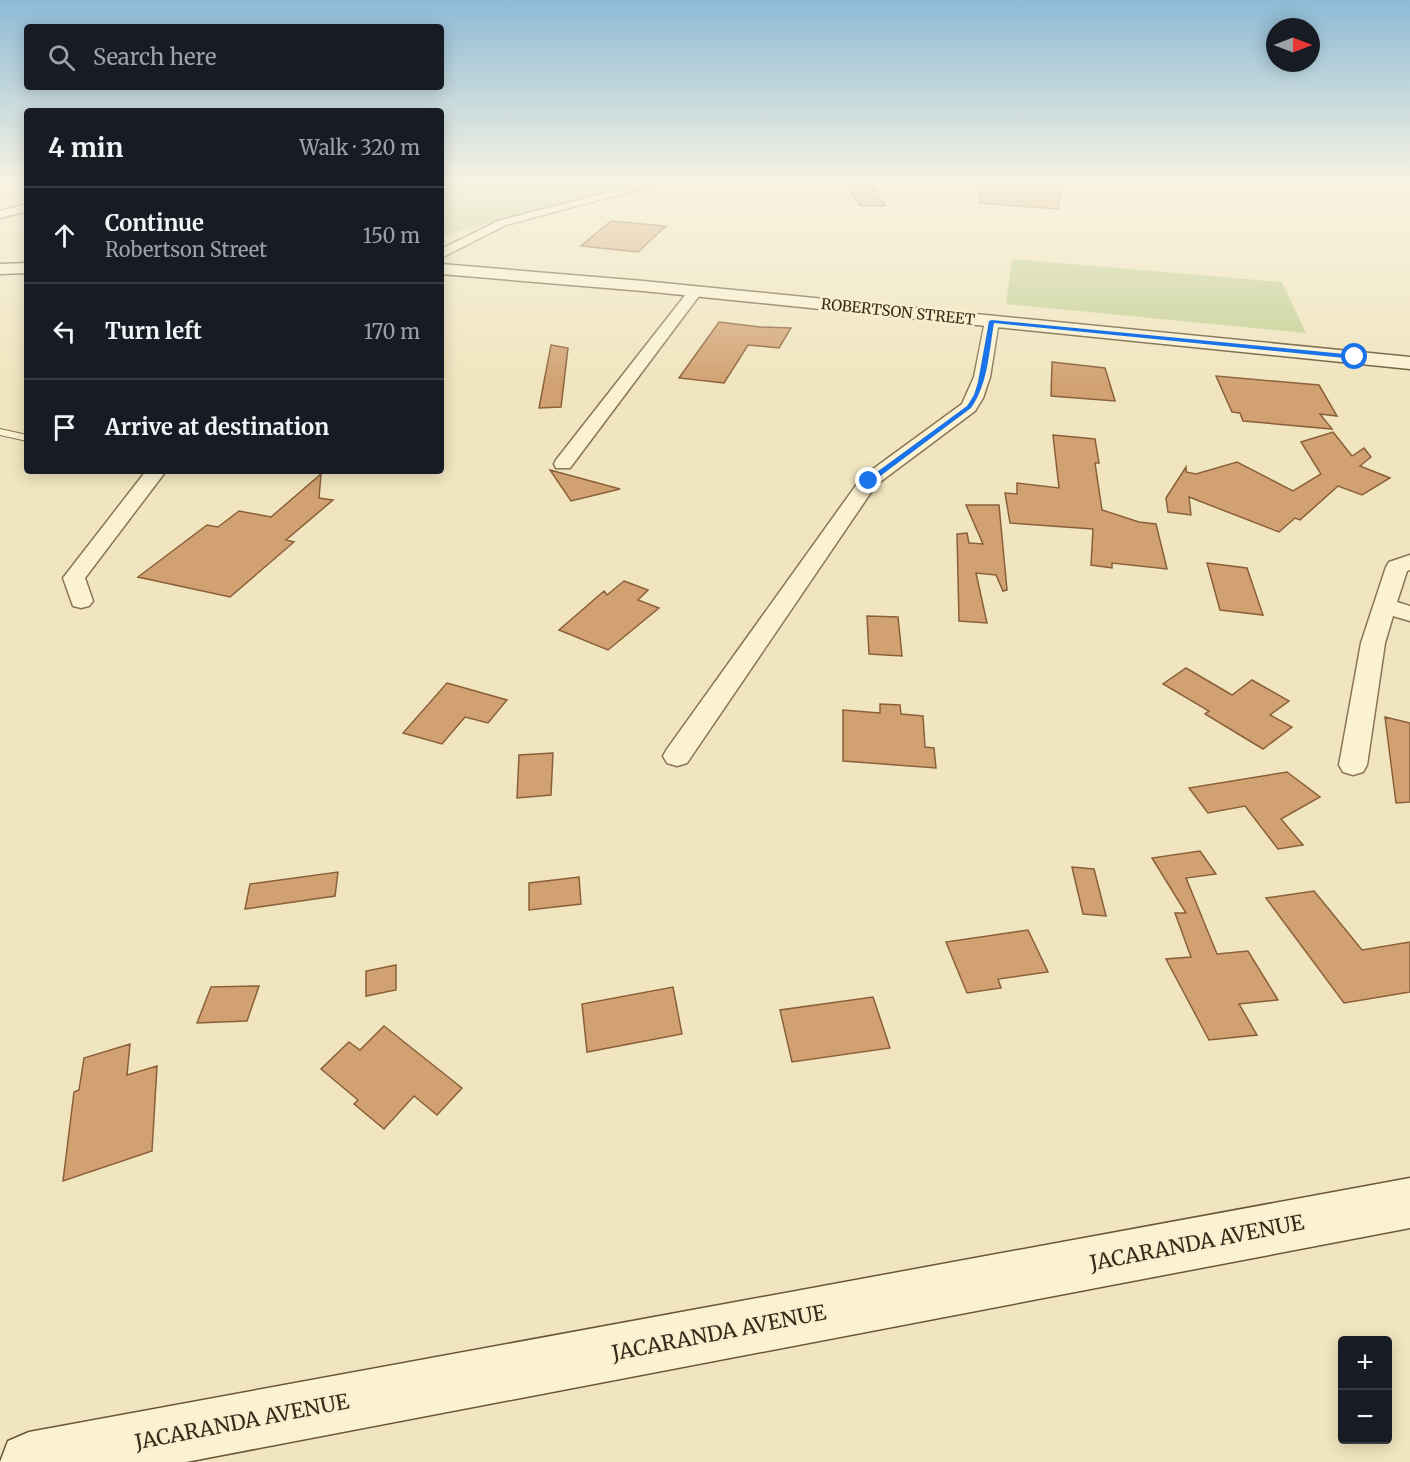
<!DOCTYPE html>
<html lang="en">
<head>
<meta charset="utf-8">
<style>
  :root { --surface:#171b24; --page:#20242c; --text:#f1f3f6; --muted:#9ea1a6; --line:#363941 }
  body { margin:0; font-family:Merriweather,serif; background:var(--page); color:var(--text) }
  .controls { position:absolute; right:18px; bottom:18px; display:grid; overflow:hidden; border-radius:6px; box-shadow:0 3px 15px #0003 }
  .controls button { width:54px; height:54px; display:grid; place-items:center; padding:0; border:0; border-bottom:2px solid var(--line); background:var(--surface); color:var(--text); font:30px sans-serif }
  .compass { position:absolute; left:1266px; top:18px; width:54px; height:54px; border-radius:50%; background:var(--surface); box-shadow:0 3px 15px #0003; rotate:90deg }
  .stop { position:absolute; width:18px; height:18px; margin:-14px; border:4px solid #1a73e8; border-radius:50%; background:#fff }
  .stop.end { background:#1a73e8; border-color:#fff; box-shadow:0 2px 6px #0008 }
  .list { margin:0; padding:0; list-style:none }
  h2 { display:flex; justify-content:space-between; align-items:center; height:78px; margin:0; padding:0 24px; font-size:26px }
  h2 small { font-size:20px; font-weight:400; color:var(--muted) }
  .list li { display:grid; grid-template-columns:39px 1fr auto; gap:18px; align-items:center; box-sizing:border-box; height:96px; padding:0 24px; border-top:2px solid var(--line) }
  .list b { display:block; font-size:22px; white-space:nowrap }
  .list p { margin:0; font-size:20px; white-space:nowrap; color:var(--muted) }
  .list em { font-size:20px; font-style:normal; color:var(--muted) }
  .icon { flex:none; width:33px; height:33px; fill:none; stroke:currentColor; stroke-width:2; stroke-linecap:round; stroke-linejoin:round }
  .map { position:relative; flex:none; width:1410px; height:1462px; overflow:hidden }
  .search { position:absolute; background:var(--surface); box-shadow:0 3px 15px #0003; left:24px; top:24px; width:420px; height:66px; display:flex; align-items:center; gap:15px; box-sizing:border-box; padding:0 21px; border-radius:6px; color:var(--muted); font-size:22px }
  .panel { position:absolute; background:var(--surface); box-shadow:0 3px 15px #0003; left:24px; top:108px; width:420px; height:366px; border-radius:6px }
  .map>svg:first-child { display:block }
  .green { fill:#c3cf92 }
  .building { fill:#d1a171; stroke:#8a603a; stroke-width:1.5 }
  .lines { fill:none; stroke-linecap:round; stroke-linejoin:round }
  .lane-casing { stroke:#8a7556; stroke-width:2 }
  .street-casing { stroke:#8a7556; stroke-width:3 }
  .secondary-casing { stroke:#6b5639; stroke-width:3 }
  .lane { fill:#fbf2d2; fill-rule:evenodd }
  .street { fill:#fbf2d2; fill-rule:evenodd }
  .secondary { fill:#fbf2d2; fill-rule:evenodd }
  .route { fill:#1a73e8 }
  .labels { text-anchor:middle; stroke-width:5; stroke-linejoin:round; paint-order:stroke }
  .far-street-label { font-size:15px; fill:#382b1b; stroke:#f7efce }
  .near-street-label { font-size:21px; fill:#382b1b; stroke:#f7efce }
</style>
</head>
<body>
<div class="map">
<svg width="1410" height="1462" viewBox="0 0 1410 1462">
  <rect width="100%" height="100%" fill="#f0e5be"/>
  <path class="green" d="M441,181H646L441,236Z
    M1012,259L1282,282L1306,333L1006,304Z"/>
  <path class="building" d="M845,181H869L885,206H860Z
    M981,181H1061L1058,209L979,203Z
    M611,221L666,226L638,252L581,246Z
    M719,322L760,327L791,328L779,348L748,345L724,383L679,378Z
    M551,345L568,348L561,407L539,408Z
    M1052,362L1105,368L1115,401L1051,396Z
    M1216,376L1319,385L1337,416L1320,414L1332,429L1243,421L1240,413L1232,412Z
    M1333,432L1352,456L1364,448L1371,457L1360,466L1390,478L1362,495L1338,486L1300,520L1295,518L1279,532L1189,497L1191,515L1168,512L1166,498L1186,467V472L1196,474L1237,462L1293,491L1321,474L1301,442Z
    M1053,435L1095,439L1099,463H1095L1102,510L1139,522L1156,524L1167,569L1112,563V568L1091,565L1093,529L1010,523L1005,493L1017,494V483L1059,488Z
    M550,470L620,489L571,501Z
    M321,474L319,498L333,500L286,540L294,542L230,597L138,577L207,525L218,527L239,511L271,517Z
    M966,505H999L1007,590L1003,591L996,575L976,573L987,623L959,621L957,534L967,533L969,543L983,544Z
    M1207,563L1247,568L1263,615L1220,610Z
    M624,581L648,590L638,600L659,608L608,650L559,630L604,591L607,595Z
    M867,616L898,617L902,656L869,654Z
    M1186,668L1232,695L1252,680L1289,701L1270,715L1292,727L1263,749L1205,714L1209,711L1163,684Z
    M447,683L507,700L488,723L465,717L442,744L403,733Z
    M880,704L900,705L901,714L923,716L925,747L934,748L936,768L843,761V710L880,713Z
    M1385,717L1410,723V802L1396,803Z
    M553,753L551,795L517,798L519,755Z
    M1287,772L1320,797L1281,819L1303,845L1278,849L1245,806L1208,813L1189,788Z
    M1200,851L1216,874L1186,878L1217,954L1248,951L1278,1000L1239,1004L1257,1035L1209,1040L1166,959L1191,957L1175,913H1186L1152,858Z
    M1072,867L1094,869L1106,916L1083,914Z
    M338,872L335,896L245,909L250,884Z
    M579,877L581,904L529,910V883Z
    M1314,891L1362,950L1410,942V992L1344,1003L1266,898Z
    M1028,930L1048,972L998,979L1001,988L967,993L946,942Z
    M396,965V990L366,996V971Z
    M259,986L247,1021L197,1023L211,987Z
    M673,987L682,1034L587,1052L582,1004Z
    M873,997L890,1048L792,1062L780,1010Z
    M384,1026L462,1088L437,1115L414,1096L384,1129L354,1104L358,1100L321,1069L349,1042L360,1050Z
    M130,1044L127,1075L157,1066L152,1151L63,1181L74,1092L79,1090L84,1058Z"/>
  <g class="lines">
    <g class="lane-casing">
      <path id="lane" d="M0,182L27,186V190L0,186Z
        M0,429L27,435V441L0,435Z"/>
    </g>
    <g class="street-casing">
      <path id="street" d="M651,181H669L506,225L441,258V249L498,221Z
        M27,204V211L0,218V211Z
        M695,288L702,292L570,468H556L554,464L556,460L690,289Z
        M992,317L999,321L990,377L983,398L975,411L876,485L687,763L677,766L667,763L663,756L667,749L862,477L962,404L974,377L985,321Z
        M146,471H166L85,578L93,601L89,606L81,608L73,606L63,578Z
        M1410,555V570L1407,571L1397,602L1410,606V621L1393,616L1385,643L1367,765L1363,772L1353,775L1343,772L1339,765L1361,643L1386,567L1389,562Z"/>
    </g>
    <g class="secondary-casing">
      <path id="secondary" d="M27,263V273L0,274V264Z
        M441,264L643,281L1410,357V369L643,291L441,274Z
        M1410,1178V1228L186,1462H0L8,1441L29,1432Z"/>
    </g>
    <use href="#lane" class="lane"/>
    <use href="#street" class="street"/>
    <use href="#secondary" class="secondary"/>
  </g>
  <linearGradient id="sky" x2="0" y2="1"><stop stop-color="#8cbad6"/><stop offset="0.47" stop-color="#f8f3e2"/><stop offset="1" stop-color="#f8f3e2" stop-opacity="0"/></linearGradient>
  <rect width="1410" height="386" fill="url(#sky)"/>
  <path class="route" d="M992,320L1355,355L1358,357L1355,359L994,323C989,352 988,384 971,408L871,483H866V480L967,406L974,395L978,382L989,321Z"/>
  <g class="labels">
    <g class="far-street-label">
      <text transform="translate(898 312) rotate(6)" y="5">ROBERTSON STREET</text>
    </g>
    <g class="near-street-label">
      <text transform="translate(1197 1243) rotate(-11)" y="7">JACARANDA AVENUE</text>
      <text transform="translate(719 1333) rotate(-11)" y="7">JACARANDA AVENUE</text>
      <text transform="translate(242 1422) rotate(-11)" y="7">JACARANDA AVENUE</text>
    </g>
  </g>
</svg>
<div class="controls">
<button>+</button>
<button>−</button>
</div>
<svg class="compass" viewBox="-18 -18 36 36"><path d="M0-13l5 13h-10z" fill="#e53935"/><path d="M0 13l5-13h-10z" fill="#9ea1a6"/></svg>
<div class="stop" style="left:1355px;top:357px"></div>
<div class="stop end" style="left:869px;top:481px"></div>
<div class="search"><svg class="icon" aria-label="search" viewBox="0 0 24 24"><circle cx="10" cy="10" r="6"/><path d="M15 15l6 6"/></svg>Search here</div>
<section class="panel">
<h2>4 min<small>Walk · 320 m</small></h2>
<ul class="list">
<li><svg class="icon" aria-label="ahead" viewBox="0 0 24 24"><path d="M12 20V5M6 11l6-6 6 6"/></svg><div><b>Continue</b><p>Robertson Street</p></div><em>150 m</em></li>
<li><svg class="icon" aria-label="left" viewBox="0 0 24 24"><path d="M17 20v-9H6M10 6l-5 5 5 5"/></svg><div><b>Turn left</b></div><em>170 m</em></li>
<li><svg class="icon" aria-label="arrive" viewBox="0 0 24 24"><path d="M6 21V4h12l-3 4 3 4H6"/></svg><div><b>Arrive at destination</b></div></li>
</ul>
</section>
</div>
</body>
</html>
